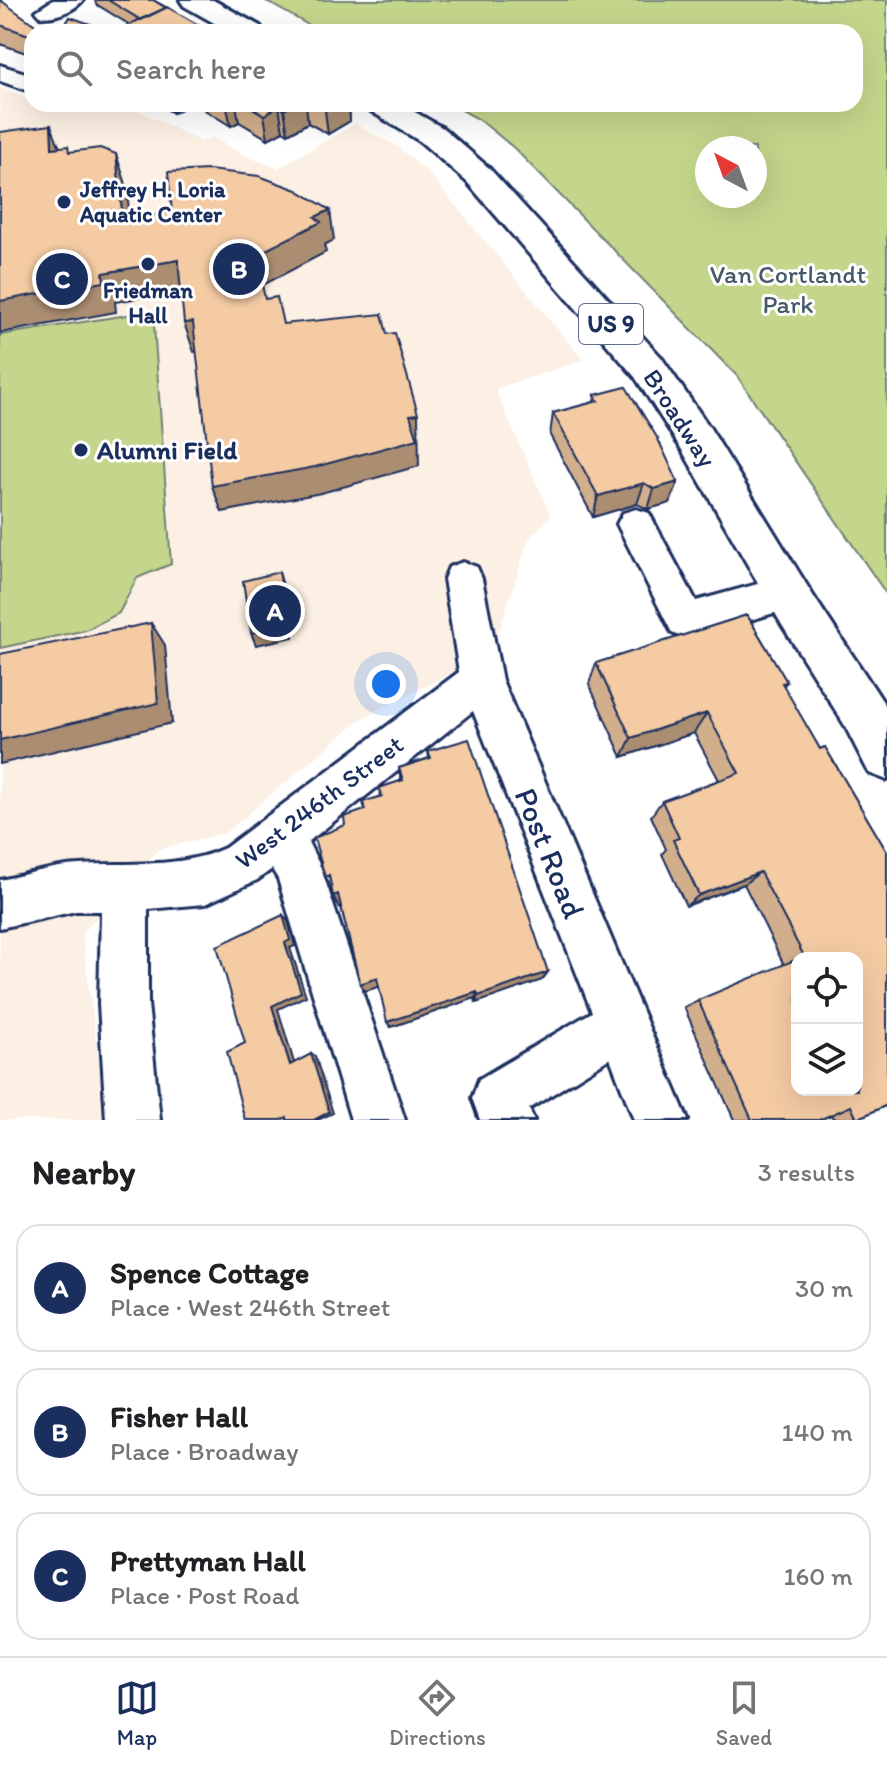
<!DOCTYPE html>
<html lang="en">
<head>
<meta charset="utf-8">
<style>
  :root { --surface:#fff; --page:#f2f2f2; --text:#202124; --muted:#757577; --line:#e0e0e0; --accent:#1b2f5e }
  body { margin:0; font-family:Itim,sans-serif; background:var(--page); color:var(--text) }
  .controls { position:absolute; right:24px; bottom:24px; display:grid; overflow:hidden; border-radius:16px; box-shadow:0 8px 32px #0002 }
  .controls button { width:72px; height:72px; display:grid; place-items:center; padding:0; border:0; border-bottom:2px solid var(--line); background:var(--surface); color:var(--text); font:40px sans-serif }
  .compass { position:absolute; left:695px; top:136px; width:72px; height:72px; border-radius:50%; background:var(--surface); box-shadow:0 8px 32px #0002; rotate:319deg }
  .you { position:absolute; left:386px; top:684px; width:28px; height:28px; margin:-20px; border:6px solid #fff; border-radius:50%; background:#1a73e8; box-shadow:0 0 0 12px #1a73e833 }
  .badge { display:grid; place-items:center; width:52px; height:52px; border-radius:50%; background:var(--accent); color:#fff; font-size:26px; font-weight:700 }
  .pin { position:absolute; translate:-50% -50%; border:4px solid #fff; box-shadow:0 2px 8px #0006 }
  .list { margin:0; padding:0; list-style:none }
  h2 { display:flex; justify-content:space-between; align-items:center; height:104px; margin:0; padding:0 32px; font-size:34px }
  h2 small { font-size:26px; font-weight:400; color:var(--muted) }
  .list li { display:grid; grid-template-columns:52px 1fr auto; gap:24px; align-items:center; box-sizing:border-box; height:128px; margin:0 16px 16px; padding:0 16px; border:2px solid var(--line); border-radius:24px }
  .list b { display:block; font-size:30px; white-space:nowrap }
  .list p { margin:0; font-size:26px; white-space:nowrap; color:var(--muted) }
  .list em { font-size:26px; font-style:normal; color:var(--muted) }
  .icon { flex:none; width:44px; height:44px; fill:none; stroke:currentColor; stroke-width:2; stroke-linecap:round; stroke-linejoin:round }
  .map { position:relative; flex:none; width:887px; height:1120px; overflow:hidden }
  .search { position:absolute; background:var(--surface); box-shadow:0 8px 32px #0002; left:24px; right:24px; top:24px; height:88px; display:flex; align-items:center; gap:20px; box-sizing:border-box; padding:0 28px; border-radius:24px; color:var(--muted); font-size:30px }
  .sheet { height:536px; background:var(--surface) }
  nav { display:flex; justify-content:space-around; align-items:center; box-sizing:border-box; height:112px; border-top:2px solid var(--line); background:var(--surface); font-size:22px; color:var(--muted) }
  nav a { display:grid; justify-items:center; gap:4px }
  nav .on { color:var(--accent) }
  .map>svg:first-child { display:block }
  .built { fill:#fcefe3 }
  .green { fill:#c4d68b; stroke:#708274; stroke-width:2; fill-rule:evenodd }
  .lines { fill:none; stroke-linecap:round; stroke-linejoin:round }
  .minor-casing { stroke:#1b2f5e; stroke-width:6 }
  .major-casing { stroke:#1b2f5e; stroke-width:6 }
  .minor { fill:#fff; fill-rule:evenodd }
  .major { fill:#fff; fill-rule:evenodd }
  .wall { fill:#d2af8c; stroke:#1b2f5e; stroke-width:2; fill-rule:evenodd }
  .shaded-wall { fill:#ab8e72; stroke:#1b2f5e; stroke-width:2 }
  .building { fill:#f4cba3; stroke:#1b2f5e; stroke-width:2 }
  .poi-dot { fill:#1b2f5e; stroke:#fff; stroke-width:3 }
  .labels { text-anchor:middle; stroke-width:6; stroke-linejoin:round; paint-order:stroke }
  .far-poi-label { font-size:22px; font-weight:bold; fill:#1b2f5e; stroke:#fff; text-anchor:start }
  .shield { fill:#fff; stroke:#5f6d8e; stroke-width:2 }
  .shield-label { font-size:24px; font-weight:bold; fill:#1b2f5e }
  .park-label { font-size:26px; fill:#455969; stroke:#fff }
  .street-label { font-size:26px; fill:#1b2f5e; stroke:#fff }
  .poi-label { font-size:26px; font-weight:bold; fill:#1b2f5e; stroke:#fff; text-anchor:start }
  .near-street-label { font-size:32px; fill:#1b2f5e; stroke:#fff }
</style>
</head>
<body>
<div class="map">
<svg width="887" height="1120" viewBox="0 0 887 1120">
  <rect width="100%" height="100%" fill="#fff"/>
  <filter id="ink" filterUnits="userSpaceOnUse"><feTurbulence type="fractalNoise" baseFrequency=".0125" numOctaves="2"/><feDisplacementMap in="SourceGraphic" scale="16" xChannelSelector="R" yChannelSelector="G"/><feConvolveMatrix kernelMatrix="1 2 1 2 8 2 1 2 1" color-interpolation-filters="sRGB"/></filter>
  <g filter="url(#ink)">
    <path class="built" d="M0,88L32,99V104H125L202,142L212,137L245,156L278,168L355,124L396,146L427,171L583,360L495,389L551,516L529,538L492,653L362,718L225,833L159,849L82,933L106,1120H0Z"/>
    <path class="green" d="M264,0H887V595L737,376L514,148L480,120L451,104H855V32H321ZM707,148H755V196H707Z
      M153,311L171,564L137,578L119,613L86,630L0,648V335Z"/>
    <g class="lines">
      <g class="minor-casing">
        <path id="minor" d="M53,0H83C74,11 54,19 40,16L36,11Z
          M0,65L32,75V92L0,81Z
          M636,509L649,513L696,601L787,576L801,581L806,593L801,605L686,639L672,633L617,524L623,513Z
          M463,562L477,567L482,579L502,680L688,1120H634L610,1058L529,1109L534,1120H480L472,1098L479,1079L592,1012L473,711L308,842L321,868L405,1120H351L278,879L272,869L257,880L205,904L148,909V1004L160,1120H106L99,1004L101,911H76L0,928V880C25,875 53,866 79,865C127,862 180,869 225,848L459,672L444,579L449,567Z"/>
      </g>
      <g class="major-casing">
        <path id="major" d="M180,0H213L260,26L264,32H230L184,6Z
          M365,104H401L443,128L489,168L661,357L710,428L814,597L887,708V780L869,773L844,724L782,625L682,450L635,377L467,182L421,142L369,110Z"/>
      </g>
      <use href="#minor" class="minor"/>
      <use href="#major" class="major"/>
    </g>
    <path class="wall" d="M0,0L32,32V55L0,44Z
      M95,0H153L211,32L130,25L96,4Z
      M65,25L113,32H68Z
      M158,104H190L173,113Z
      M195,104H349L350,121L328,134L308,123L288,134L283,131L268,139L239,122L231,126Z
      M595,395L678,482L670,503L648,509L637,504L593,517L550,435L553,413L594,402Z
      M747,615L787,682L783,686L820,749L825,747L887,852V1105L857,1119L833,1118L831,1115L819,1120H734L684,1007L784,965L744,884L686,906L662,854L666,849L651,816L662,801L719,780L694,733L622,757L589,684L596,663ZM797,958H857V1090H797Z
      M428,751L548,972L542,980L476,1003L475,998L391,1027L379,986L365,991L360,984L341,907H339L345,825L381,796L379,788L401,781L399,768L429,758Z"/>
    <path class="shaded-wall" d="M170,104H190L173,113Z
      M226,104H236L239,122L231,126Z
      M294,104H306L308,123L288,134L284,110Z
      M335,104H349L350,121L328,134L325,110Z
      M279,106L283,131L268,139L264,115Z
      M51,125L63,156L52,148Z
      M116,154L126,184L134,251L123,221Z
      M330,210L334,240L324,245L326,252L263,285L256,255L315,217Z
      M178,260L187,290L115,302L116,312L0,333V301L103,273Z
      M193,322L202,351L194,352L184,323Z
      M418,414L419,466L321,493L222,512L212,486L410,415Z
      M678,482L670,503L648,509L654,489Z
      M644,483L637,504L593,517L598,496Z
      M279,572L283,586L293,637L256,645L251,633Z
      M151,623L165,645L172,723L0,764V740Z
      M707,713L694,733L622,757L631,738Z
      M760,872L744,884L686,906L699,895Z
      M338,894L343,906L339,907L333,896Z
      M283,915L288,921L295,946L290,948L306,996L278,1009L295,1066L290,1065L272,1006Z
      M548,972L542,980L476,1003L478,996Z
      M377,978L381,986L365,991L360,984Z
      M477,992L475,998L391,1027L387,1022Z
      M311,1054L315,1056L333,1113L318,1120H314Z"/>
    <path class="building" d="M0,0L45,32H32V36L0,25Z
      M108,0H153L166,8L141,20Z
      M167,7L211,32L115,31Z
      M70,17L113,32H76L65,25Z
      M246,104H294L284,110L279,106L264,115Z
      M315,104H335L325,110Z
      M51,125L52,148L68,146L69,152L100,148L116,154L123,221L172,212L168,172L209,170L259,176L297,190L330,210L315,217L321,222L256,255L265,299L277,297L283,324L382,314L387,334L395,333L418,414L410,415L418,439L315,467L212,486L193,322L184,323L178,260L103,273L104,282L0,301V132Z
      M626,387L658,439L678,482L654,489L644,483L598,496L553,413L598,401L595,395Z
      M279,572L289,625L251,633L243,581Z
      M747,615L787,682L782,683L820,749L825,747L887,852V1105L857,1119L851,1106L819,1120H752L698,1000L797,959V1090H857V958H801L804,956L760,872L699,895L673,840L679,838L662,801L739,773L707,713L631,738L596,663Z
      M151,623L158,703L0,740V654Z
      M469,739L548,972L478,996L477,992L387,1022L377,978L360,984L338,894L333,896L329,875L325,877L314,838L345,825L344,817L365,810L363,802L382,796L379,788L403,780L399,768L431,758L428,751Z
      M283,915L290,940L285,943L301,992L272,1006L290,1065L311,1054L329,1112L314,1120H287V1117L281,1120H245L227,1052L245,1043L217,946Z"/>
  </g>
  <g class="poi-dot">
    <circle cx="64" cy="202" r="8"/>
    <circle cx="148" cy="264" r="8"/>
    <circle cx="81" cy="450" r="8"/>
  </g>
  <g class="labels">
    <g class="far-poi-label">
      <text x="80" y="197">Jeffrey H. Loria<tspan x="80" dy="25">Aquatic Center</tspan></text>
      <text x="148" y="298" text-anchor="middle">Friedman<tspan x="148" dy="25">Hall</tspan></text>
    </g>
    <rect class="shield" x="579" y="304" width="64" height="40" rx="6"/>
    <g class="shield-label">
      <text x="611" y="332">US 9</text>
    </g>
    <g class="park-label">
      <text x="788" y="283">Van Cortlandt<tspan x="788" dy="30">Park</tspan></text>
    </g>
    <g class="street-label">
      <text transform="translate(680 418) rotate(57)" y="9">Broadway</text>
      <text transform="translate(319 802) rotate(-37)" y="9">West 246th Street</text>
    </g>
    <g class="poi-label">
      <text x="97" y="459">Alumni Field</text>
    </g>
    <g class="near-street-label">
      <text transform="translate(550 853) rotate(68)" y="11">Post Road</text>
    </g>
  </g>
</svg>
<div class="controls">
<button><svg class="icon" aria-label="locate" viewBox="0 0 24 24"><circle cx="12" cy="12" r="6"/><path d="M12 2v4M12 18v4M2 12h4M18 12h4"/></svg></button>
<button><svg class="icon" aria-label="layers" viewBox="0 0 24 24"><path d="M12 4l9 5-9 5-9-5zM3 14l9 5 9-5"/></svg></button>
</div>
<svg class="compass" viewBox="-18 -18 36 36"><path d="M0-13l5 13h-10z" fill="#e53935"/><path d="M0 13l5-13h-10z" fill="#757577"/></svg>
<div class="you"></div>
<div class="pin badge" style="left:275px;top:611px">A</div>
<div class="pin badge" style="left:239px;top:269px">B</div>
<div class="pin badge" style="left:62px;top:279px">C</div>
<div class="search"><svg class="icon" aria-label="search" viewBox="0 0 24 24"><circle cx="10" cy="10" r="6"/><path d="M15 15l6 6"/></svg>Search here</div>
</div>
<section class="sheet">
<h2>Nearby<small>3 results</small></h2>
<ul class="list">
<li><span class="badge">A</span><div><b>Spence Cottage</b><p>Place · West 246th Street</p></div><em>30 m</em></li>
<li><span class="badge">B</span><div><b>Fisher Hall</b><p>Place · Broadway</p></div><em>140 m</em></li>
<li><span class="badge">C</span><div><b>Prettyman Hall</b><p>Place · Post Road</p></div><em>160 m</em></li>
</ul>
</section>
<nav>
<a class="on"><svg class="icon" aria-label="map" viewBox="0 0 24 24"><path d="M3 6l6-2 6 2 6-2v14l-6 2-6-2-6 2zM9 4v14M15 6v14"/></svg>Map</a>
<a><svg class="icon" aria-label="directions" viewBox="0 0 24 24"><path d="M12 3l9 9-9 9-9-9zM9 14v-3h6M13 9l2 2-2 2"/></svg>Directions</a>
<a><svg class="icon" aria-label="saved" viewBox="0 0 24 24"><path d="M7 4h10v16l-5-4-5 4z"/></svg>Saved</a>
</nav>
</body>
</html>
